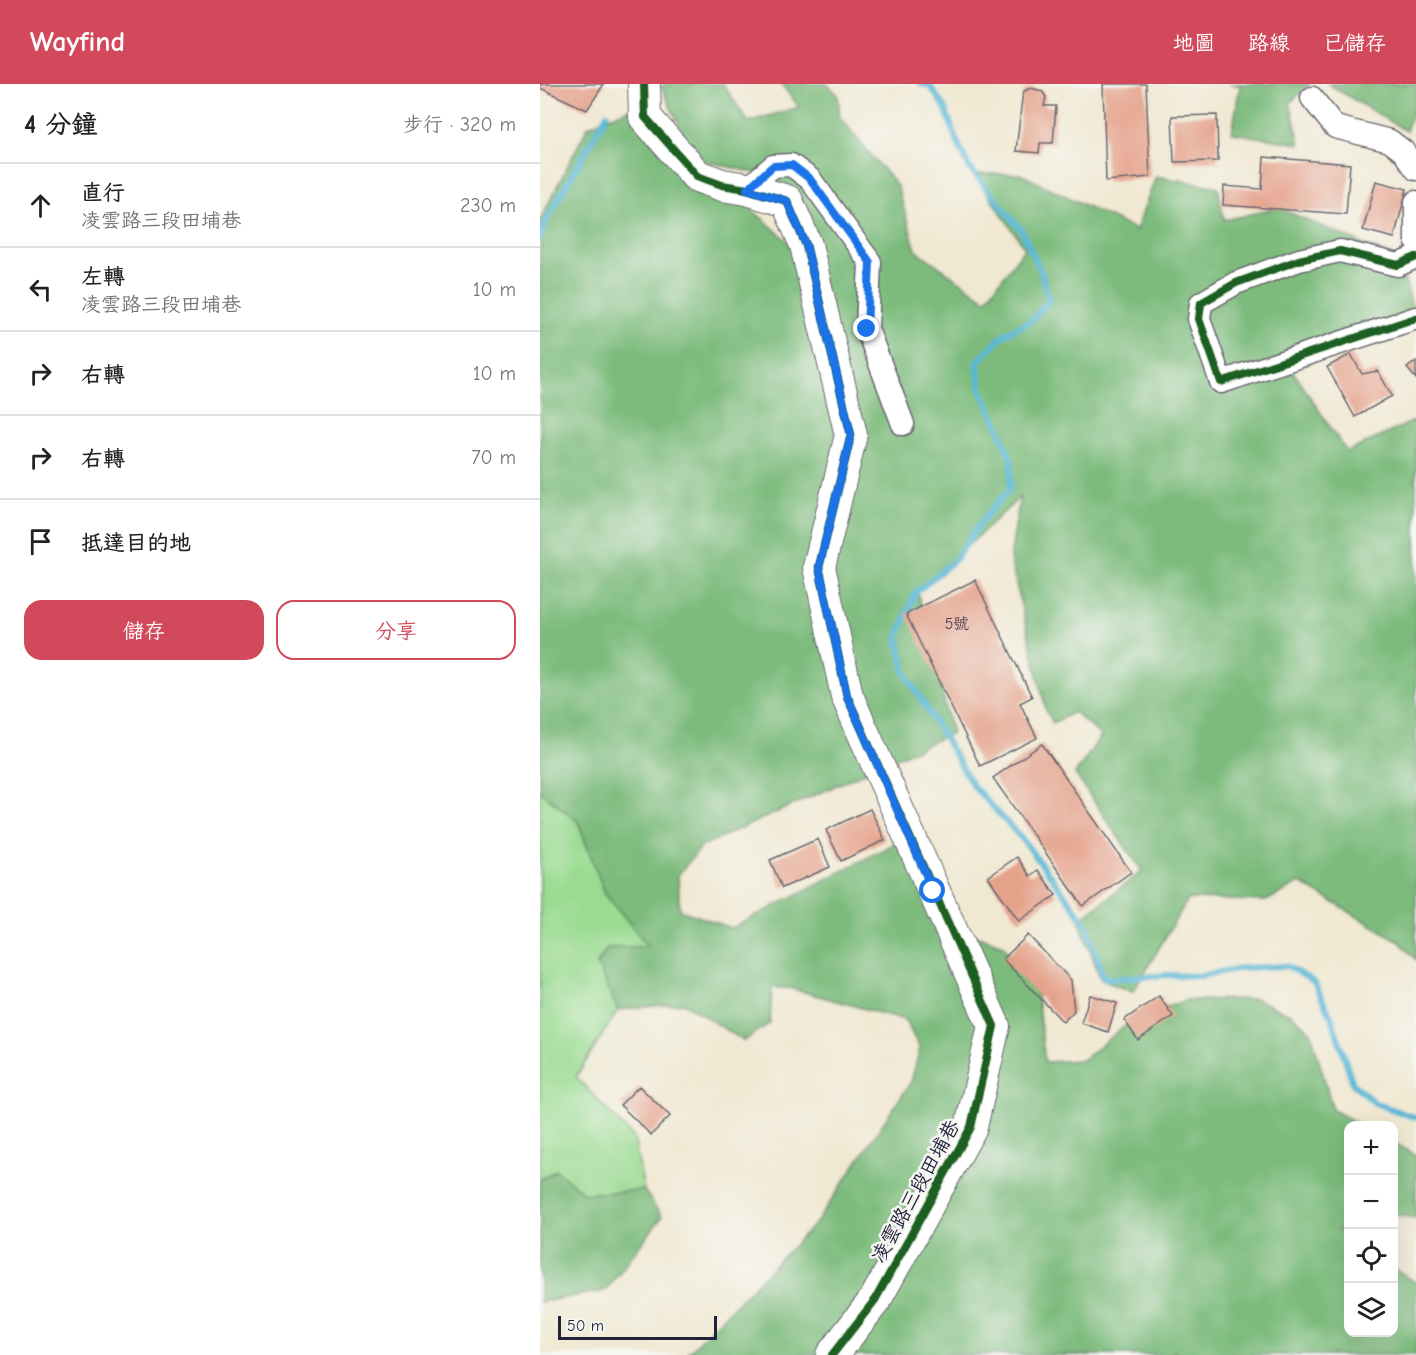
<!DOCTYPE html>
<html lang="zh-TW">
<head>
<meta charset="utf-8">
<style>
  :root { --surface:#fff; --page:#f2f2f2; --text:#222; --muted:#767676; --line:#e0e0e0; --accent:#d1495b }
  body { margin:0; font-family:"Comic Neue","LXGW WenKai TC",sans-serif; background:var(--page); color:var(--text) }
  .controls { position:absolute; right:18px; bottom:18px; display:grid; overflow:hidden; border-radius:12px; box-shadow:0 6px 24px #0002 }
  .controls button { width:54px; height:54px; display:grid; place-items:center; padding:0; border:0; border-bottom:2px solid var(--line); background:var(--surface); color:var(--text); font:30px sans-serif }
  .scale { position:absolute; left:18px; bottom:15px; width:159px; box-sizing:border-box; padding-left:6px; border:3px solid #22223b; border-top:0; font-size:16px; line-height:21px; white-space:nowrap; color:#22223b; -webkit-text-stroke:4px #f6f6f2; paint-order:stroke }
  .stop { position:absolute; width:18px; height:18px; margin:-14px; border:4px solid #1a73e8; border-radius:50%; background:#fff }
  .stop.end { background:#1a73e8; border-color:#fff; box-shadow:0 2px 6px #0008 }
  .list { margin:0; padding:0; list-style:none }
  h2 { display:flex; justify-content:space-between; align-items:center; height:78px; margin:0; padding:0 24px; font-size:26px }
  h2 small { font-size:20px; font-weight:400; color:var(--muted) }
  .list li { display:grid; grid-template-columns:39px 1fr auto; gap:18px; align-items:center; box-sizing:border-box; height:84px; padding:0 24px; border-top:2px solid var(--line) }
  .list b { display:block; font-size:22px; white-space:nowrap }
  .list p { margin:0; font-size:20px; white-space:nowrap; color:var(--muted) }
  .list em { font-size:20px; font-style:normal; color:var(--muted) }
  .actions { display:flex; gap:12px; padding:18px 24px }
  .actions a { flex:1; padding:14px 0; border:2px solid var(--accent); border-radius:18px; text-align:center; font-size:21px; color:var(--accent) }
  .actions .main { background:var(--accent); color:#fff }
  .icon { flex:none; width:33px; height:33px; fill:none; stroke:currentColor; stroke-width:2; stroke-linecap:round; stroke-linejoin:round }
  .map { position:relative; flex:none; width:876px; height:1271px; overflow:hidden }
  header { display:flex; align-items:center; gap:36px; box-sizing:border-box; height:84px; padding:0 30px; background:var(--accent); color:#fff }
  header strong { font-size:28px }
  nav { display:flex; gap:33px; margin-inline-start:auto; font-size:21px }
  main { display:flex }
  aside { flex:1; background:var(--surface) }
  .map>svg:first-child { display:block }
  .green { fill:#9adb91; stroke:#5e7e66; stroke-width:1.5 }
  .forest { fill:#7bbb7b; stroke:#4e6e5b; stroke-width:1.5 }
  .lines { fill:none; stroke-linecap:round; stroke-linejoin:round }
  .stream { stroke:#58b7d6; stroke-width:6 }
  .building { fill:#e5a28b }
  .street-casing { stroke:#6a6770; stroke-width:25 }
  .secondary-casing { stroke:#6a6770; stroke-width:34 }
  .street { stroke:#fff; stroke-width:22 }
  .secondary { stroke:#fff; stroke-width:32 }
  .cycleway-casing { stroke:#f6f6f2; stroke-width:11 }
  .cycleway { stroke:#1b5e20; stroke-width:8 }
  .route { stroke:#1a73e8; stroke-width:8 }
  .labels { text-anchor:middle; stroke-width:5; stroke-linejoin:round; paint-order:stroke }
  .number-label { font-size:16px; fill:#53424f }
  .street-label { font-size:20px; fill:#22223b; stroke:#f6f6f2 }
</style>
</head>
<body>
<header>
<strong>Wayfind</strong>
<nav><a>地圖</a><a>路線</a><a>已儲存</a></nav>
</header>
<main>
<aside>
<h2>4 分鐘<small>步行 · 320 m</small></h2>
<ul class="list">
<li><svg class="icon" aria-label="ahead" viewBox="0 0 24 24"><path d="M12 20V5M6 11l6-6 6 6"/></svg><div><b>直行</b><p>凌雲路三段田埔巷</p></div><em>230 m</em></li>
<li><svg class="icon" aria-label="left" viewBox="0 0 24 24"><path d="M17 20v-9H6M10 6l-5 5 5 5"/></svg><div><b>左轉</b><p>凌雲路三段田埔巷</p></div><em>10 m</em></li>
<li><svg class="icon" aria-label="right" viewBox="0 0 24 24"><path d="M7 20v-9h11M14 6l5 5-5 5"/></svg><div><b>右轉</b></div><em>10 m</em></li>
<li><svg class="icon" aria-label="right" viewBox="0 0 24 24"><path d="M7 20v-9h11M14 6l5 5-5 5"/></svg><div><b>右轉</b></div><em>70 m</em></li>
<li><svg class="icon" aria-label="arrive" viewBox="0 0 24 24"><path d="M6 21V4h12l-3 4 3 4H6"/></svg><div><b>抵達目的地</b></div></li>
</ul>
<div class="actions"><a class="main">儲存</a><a>分享</a></div>
</aside>
<div class="map">
<svg width="876" height="1271" viewBox="0 0 876 1271">
  <rect width="100%" height="100%" fill="#f6f6f2"/>
  <filter id="ink" filterUnits="userSpaceOnUse"><feTurbulence type="fractalNoise" baseFrequency=".0167" numOctaves="2"/><feDisplacementMap in="SourceGraphic" scale="12" xChannelSelector="R" yChannelSelector="G"/><feConvolveMatrix kernelMatrix="1 2 1 2 8 2 1 2 1" color-interpolation-filters="sRGB"/></filter>
  <filter id="wash" filterUnits="userSpaceOnUse"><feTurbulence type="fractalNoise" baseFrequency=".008" numOctaves="4" result="noise"/><feDisplacementMap in="SourceGraphic" scale="24" xChannelSelector="R" yChannelSelector="G"/><feGaussianBlur stdDeviation="1.35" result="paint"/><feColorMatrix in="noise" values="0 0 0 0 0 0 0 0 0 0 0 0 0 0 0 0 0 1.4 0 .05"/><feComposite in="paint" operator="in"/></filter>
  <g filter="url(#wash)">
    <rect width="100%" height="100%" fill="#f0e8d1"/>
    <path class="green" d="M0,707L38,738L65,809L109,863L67,864L57,879L78,926L36,993L94,1054L104,1106L45,1110L16,1086L0,1096Z"/>
    <path class="forest" d="M125,0H183L208,38L259,23L241,0H287L298,11L300,34L357,102L376,166L446,216L485,164L434,90H480L596,146L616,92L678,103L684,136L739,124L859,175L876,236L752,286L807,368L876,336V876L859,857L760,799L726,817L648,815L593,908L561,896L539,836L602,787L535,690L561,652L534,628L513,639L506,626L470,474L480,413L378,509L412,649L162,762L138,791L140,826L192,844L367,753L427,848L463,861L496,904L505,978L542,976L595,934L647,916L716,915L752,931L771,948L793,1026L821,1041L808,1042V1137L798,1146L808,1153V1248H854V1184L876,1199V1271H635V1268L630,1271H146L277,1138L371,998L380,965L365,936L250,904H232L230,939L204,957L144,919L78,926L57,880L67,864L108,862L65,809L38,738L0,707V136L48,42L94,23L147,105L201,116L258,166L220,90L156,75L121,3Z
      M689,0H770L750,19L760,60L692,49L700,1Z
      M788,0H876V17L866,47Z
      M854,1059L876,1071V1134L854,1130Z
      M16,1086L45,1110L104,1106L122,1133L65,1207L0,1218V1096Z"/>
    <g class="lines">
      <path class="stream" d="M381,0L390,2L405,24L416,55L429,83L482,147L501,188L509,216L492,236L465,250L437,278L441,306L458,341L472,378L470,405L441,438L416,475L375,509L358,553L365,588L433,702L483,756L546,839L564,895L629,891L659,892L702,884L747,882L774,898L792,935L813,1000L835,1019L876,1034
        M0,154L6,137L67,30"/>
    </g>
    <g id="blocks">
      <path class="building" d="M0,0H64L47,26L0,4Z
        M563,0H606L610,93L566,97Z
        M491,4L502,7L506,13L504,22H516L513,59H500L499,69L476,67L482,15L484,7Z
        M677,31L678,77L634,78L632,32Z
        M724,73L810,80L806,130L683,121L684,102L722,105Z
        M836,97L867,105L854,154L823,146Z
        M811,270L822,290L838,287L852,312L815,333L787,283Z
        M876,277V295L867,284Z
        M435,496L492,613L480,619L497,654L440,682L366,530Z
        M502,660L591,788L543,822L453,694Z
        M330,725L345,756L301,777L286,746Z
        M278,755L290,783L242,804L230,776Z
        M477,773L490,792L498,786L516,811L479,837L448,793Z
        M488,851L531,896L534,927L523,938L463,875Z
        M550,911L577,919L568,948L541,939Z
        M619,912L633,932L598,956L584,936Z
        M99,1002L130,1032L111,1051L80,1021Z"/>
    </g>
  </g>
  <g filter="url(#ink)">
    <use href="#blocks" fill-opacity="0" stroke="#6a6770" stroke-width="1.5"/>
    <g class="lines">
      <g class="street-casing">
        <path id="street" d="M772,14L795,43L850,57L863,67L876,85
          M207,105L233,82L251,81L270,95L330,178L327,245L363,340
          M876,118V156
          M876,173L858,181L800,167L759,176L696,199L661,219L659,235L681,298L876,234"/>
      </g>
      <g class="secondary-casing">
        <path id="secondary" d="M104,0L105,33L157,92L182,101L207,105L247,117L266,161L311,351L279,483L307,612L454,942L431,1043L335,1216L292,1271"/>
      </g>
      <use href="#street" class="street"/>
      <use href="#secondary" class="secondary"/>
      <g class="cycleway-casing">
        <path id="cycleway" d="M104,0L105,33L157,92L182,101L207,105L247,117L266,161L311,351L279,483L307,612L454,942L431,1043L335,1216L292,1271
          M876,173L858,181L800,167L759,176L696,199L661,219L659,235L681,298L876,234"/>
      </g>
      <use href="#cycleway" class="cycleway"/>
    </g>
  </g>
  <g class="lines" filter="url(#ink)">
    <path class="route" d="M327,245L330,178L270,95L252,81L233,82L207,105L247,117L266,161L311,351L279,483L307,612L393,807"/>
  </g>
  <g class="labels">
    <g class="number-label">
      <text x="417" y="545">5號</text>
    </g>
    <g class="street-label">
      <text transform="translate(375 1107) rotate(-61)" y="7">凌雲路三段田埔巷</text>
    </g>
  </g>
</svg>
<div class="controls">
<button>+</button>
<button>−</button>
<button><svg class="icon" aria-label="locate" viewBox="0 0 24 24"><circle cx="12" cy="12" r="6"/><path d="M12 2v4M12 18v4M2 12h4M18 12h4"/></svg></button>
<button><svg class="icon" aria-label="layers" viewBox="0 0 24 24"><path d="M12 4l9 5-9 5-9-5zM3 14l9 5 9-5"/></svg></button>
</div>
<div class="scale">50 m</div>
<div class="stop" style="left:393px;top:807px"></div>
<div class="stop end" style="left:327px;top:245px"></div>
</div>
</main>
</body>
</html>
